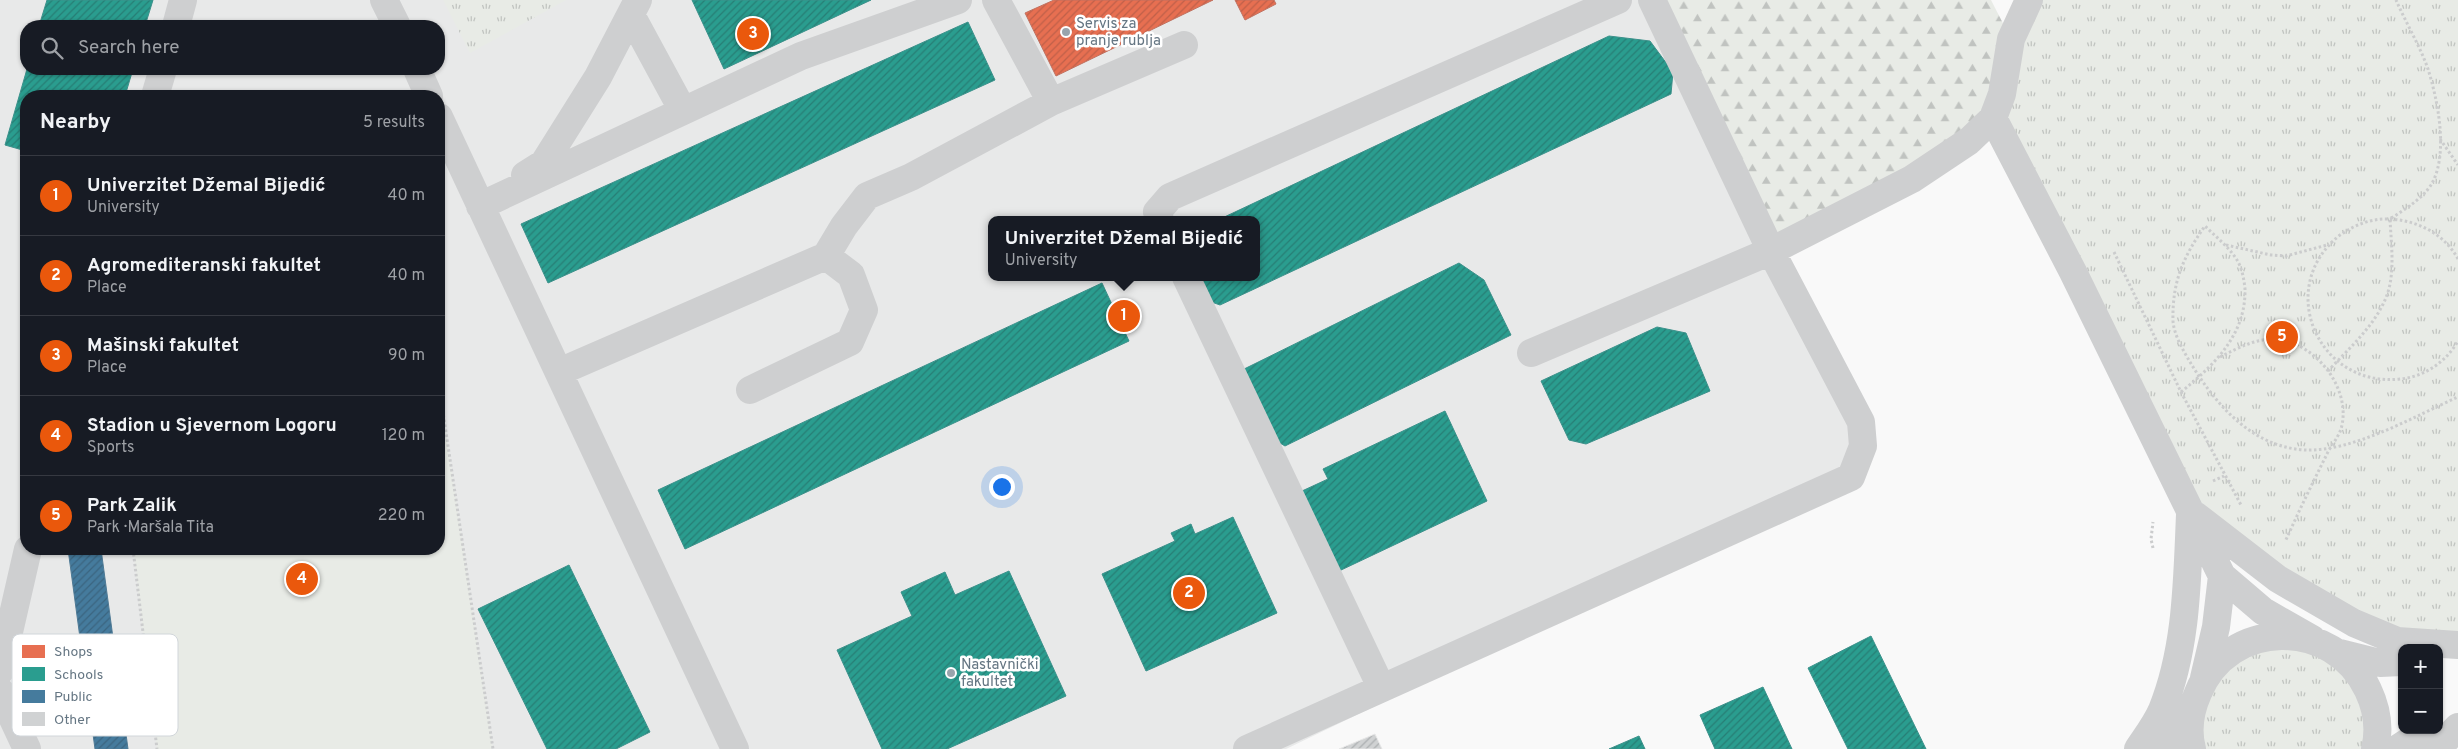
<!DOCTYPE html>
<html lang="en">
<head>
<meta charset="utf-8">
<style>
  :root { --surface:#171b24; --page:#242831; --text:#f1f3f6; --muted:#9ea1a6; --line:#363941; --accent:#ea580c }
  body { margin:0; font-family:Overpass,sans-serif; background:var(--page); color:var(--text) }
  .controls { position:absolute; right:15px; bottom:15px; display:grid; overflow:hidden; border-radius:10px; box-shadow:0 1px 4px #0004 }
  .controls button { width:45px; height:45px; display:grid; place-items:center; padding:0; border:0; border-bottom:1px solid var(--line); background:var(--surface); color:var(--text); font:25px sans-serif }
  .you { position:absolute; left:1001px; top:486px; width:18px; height:18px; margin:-12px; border:4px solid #fff; border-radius:50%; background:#1a73e8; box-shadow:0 0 0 8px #1a73e833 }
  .badge { display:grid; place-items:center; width:32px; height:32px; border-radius:50%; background:var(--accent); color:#fff; font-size:16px; font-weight:700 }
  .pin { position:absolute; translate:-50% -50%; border:2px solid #fff; box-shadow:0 1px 5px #0006 }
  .popup { position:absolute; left:988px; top:216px; width:272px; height:65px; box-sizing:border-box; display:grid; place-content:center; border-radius:10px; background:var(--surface); filter:drop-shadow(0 1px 4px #0005); font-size:16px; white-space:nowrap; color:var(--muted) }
  .popup b { font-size:19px; color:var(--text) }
  .popup::after { content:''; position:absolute; left:50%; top:100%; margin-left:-10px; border:10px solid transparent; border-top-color:var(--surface) }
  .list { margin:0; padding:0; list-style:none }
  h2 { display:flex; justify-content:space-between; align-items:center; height:65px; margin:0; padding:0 20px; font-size:21px }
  h2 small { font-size:16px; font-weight:400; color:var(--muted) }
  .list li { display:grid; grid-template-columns:32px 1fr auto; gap:15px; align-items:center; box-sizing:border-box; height:80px; padding:0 20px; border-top:1px solid var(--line) }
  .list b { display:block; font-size:19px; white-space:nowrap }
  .list p { margin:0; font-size:16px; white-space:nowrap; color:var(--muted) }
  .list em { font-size:16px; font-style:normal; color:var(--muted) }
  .icon { flex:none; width:28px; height:28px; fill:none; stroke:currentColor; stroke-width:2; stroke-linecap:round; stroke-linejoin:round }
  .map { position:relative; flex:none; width:2458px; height:749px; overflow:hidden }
  .search { position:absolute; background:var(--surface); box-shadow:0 1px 4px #0004; left:20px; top:20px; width:425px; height:55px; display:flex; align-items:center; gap:12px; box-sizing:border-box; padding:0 18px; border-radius:20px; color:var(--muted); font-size:19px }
  .panel { position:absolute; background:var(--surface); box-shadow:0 1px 4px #0004; left:20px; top:90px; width:425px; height:465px; border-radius:20px }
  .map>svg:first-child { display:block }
  .built { fill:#e8e9e9; fill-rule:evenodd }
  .grass { fill:url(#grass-tufts) }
  .forest { fill:url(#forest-firs) }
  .pitch { fill:#e8ebe6 }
  .shops { fill:url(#shops-hatch); stroke:#c07160 }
  .schools { fill:url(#schools-hatch); stroke:#3c918b }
  .public { fill:url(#public-hatch); stroke:#4f7a95 }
  .building { fill:url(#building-hatch); stroke:#e8e8e8 }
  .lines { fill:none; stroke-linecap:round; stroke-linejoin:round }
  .path { stroke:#cbcccd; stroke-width:3; stroke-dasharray:2.5 2.5; stroke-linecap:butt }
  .minor { stroke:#cecfd0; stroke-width:28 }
  .poi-dot { fill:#99a4ac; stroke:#fff; stroke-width:2 }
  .labels { text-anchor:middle; stroke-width:5; stroke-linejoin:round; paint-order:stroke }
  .poi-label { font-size:15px; fill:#657683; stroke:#fff; text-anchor:start }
  .key { fill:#fff; stroke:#d1d6da; stroke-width:1 }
  .key-label { font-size:14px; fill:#657683 }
</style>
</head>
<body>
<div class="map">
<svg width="2458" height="749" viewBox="0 0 2458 749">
  <defs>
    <pattern id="grass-tufts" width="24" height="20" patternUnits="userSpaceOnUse" patternTransform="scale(1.25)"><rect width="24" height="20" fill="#e8ebe6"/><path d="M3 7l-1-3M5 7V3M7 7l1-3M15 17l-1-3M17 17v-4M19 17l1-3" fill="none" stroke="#c0c3c0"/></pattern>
    <pattern id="forest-firs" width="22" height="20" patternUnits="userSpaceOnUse" patternTransform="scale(1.25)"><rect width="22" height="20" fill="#e8ebe6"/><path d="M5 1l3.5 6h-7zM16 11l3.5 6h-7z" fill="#c0c3c0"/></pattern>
    <pattern id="shops-hatch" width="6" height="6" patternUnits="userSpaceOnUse" patternTransform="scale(1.25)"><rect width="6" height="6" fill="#e76f51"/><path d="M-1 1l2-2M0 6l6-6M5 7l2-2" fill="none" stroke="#bf6049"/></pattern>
    <pattern id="schools-hatch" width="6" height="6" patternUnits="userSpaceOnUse" patternTransform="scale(1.25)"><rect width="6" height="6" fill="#2a9d8f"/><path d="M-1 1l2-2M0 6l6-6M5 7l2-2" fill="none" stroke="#277e75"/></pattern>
    <pattern id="public-hatch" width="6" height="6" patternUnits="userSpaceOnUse" patternTransform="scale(1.25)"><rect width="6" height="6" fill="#457b9d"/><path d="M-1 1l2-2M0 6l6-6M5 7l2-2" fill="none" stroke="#3b6580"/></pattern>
    <pattern id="building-hatch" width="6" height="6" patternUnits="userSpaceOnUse" patternTransform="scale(1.25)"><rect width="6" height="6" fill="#d0d2d3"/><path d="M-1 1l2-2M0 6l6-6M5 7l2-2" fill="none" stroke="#acafb1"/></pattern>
  </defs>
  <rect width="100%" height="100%" fill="#f9f9f9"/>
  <path class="built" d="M0,0H1660L1861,422L1851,477L1286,749H0ZM26,26H439V69H26ZM26,96H439V549H26ZM992,220H1256V277H992Z"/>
  <path class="grass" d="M443,0H566L470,53Z
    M2029,0H2458V645L2397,641L2190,511L1993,118Z
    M2279,639L2355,673L2372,749H2197L2196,711L2225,661Z"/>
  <path class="forest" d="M1659,0H1991L2011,39L1993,118L1777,249Z"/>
  <path class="pitch" d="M439,385L493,749H157L133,549H439Z"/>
  <path class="shops" d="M1054,0H1213L1056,76L1025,13Z
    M1235,0H1274L1276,4L1245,20Z"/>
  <path class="schools" d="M47,0H153L145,26H39Z
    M692,0H871L724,69Z
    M968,22L995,80L548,283L521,224Z
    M1609,36L1650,41L1673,72L1671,94L1220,305L1206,300L1196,277H1256V220H1218Z
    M27,69H133L125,96H26V151L5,145Z
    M1459,263L1484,280L1511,335L1285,446L1263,433L1234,374Z
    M1102,283L1129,341L685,549L658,490Z
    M1657,327L1686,333L1710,391L1586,444L1569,440L1541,381Z
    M1445,411L1487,501L1339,571L1302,491L1328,479L1323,469Z
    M1233,517L1277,613L1146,671L1102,574L1175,541L1171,533L1191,524L1195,534Z
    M569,565L650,732L616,749H547L478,609Z
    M1009,571L1066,696L947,749H882L837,650L912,616L901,592L945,572L955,595Z
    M1871,636L1926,749H1848L1808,668Z
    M1763,687L1792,749H1715L1700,715Z
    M1639,736L1645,749H1609Z"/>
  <path class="public" d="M68,549H101L128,749H95Z"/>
  <path class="building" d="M1375,734L1382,749H1339Z"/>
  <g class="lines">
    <path class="path" d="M2440,139L2458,165
      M2226,245L2271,255L2286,256L2327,245
      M2114,252L2181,392L2241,505
      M2458,259C2444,233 2415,219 2386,219C2369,219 2353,226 2340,235C2274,287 2318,388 2400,379C2424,377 2446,362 2458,341
      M2220,357C2240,347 2260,336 2282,340C2319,347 2352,391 2341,429C2338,438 2330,447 2326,456C2312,484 2298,513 2285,542
      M2328,371C2351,346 2383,319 2390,284C2394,263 2391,240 2390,219C2405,209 2421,200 2431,185C2449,155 2438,101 2428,69C2420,46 2406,23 2396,0
      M439,385L493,749
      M2181,392C2214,365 2246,335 2245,289C2244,279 2242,268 2237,260C2229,247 2216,237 2205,226C2183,257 2172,282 2173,321C2174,335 2183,350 2190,362C2216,405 2252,447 2305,450C2353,452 2415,416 2458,397
      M2213,481L2224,476
      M2153,548L2151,539L2153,522
      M133,549L157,749"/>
    <path class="minor" d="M384,0L397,26
      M996,0L1051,102
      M631,15L683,111
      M176,26L183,0
      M417,69L429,96
      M155,96L163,69
      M439,117L735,749
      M1993,118L2073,272L2222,576L2263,611L2312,639
      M525,175L544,163L598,77L638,0
      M480,206L801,56L958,0
      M1160,220L1157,212L1170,197L1618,0
      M1186,277L1381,687
      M1531,353L1771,251L1912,179L1969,141L1993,118L2002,94L2011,39L2029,0
      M559,372L826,256L844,226L867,196L911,177L1051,102L1184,45
      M750,390L850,342L864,310L851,275L826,256
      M2195,515L2278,579L2354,623L2397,641L2458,645
      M2340,653L2380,663L2402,662
      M0,671L28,549
      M2204,678L2216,627L2222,576
      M0,691L27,749
      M1247,749L1851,477L1863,446L1861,422L1771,251L1652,0
      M2138,749C2146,737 2156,724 2162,710C2187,648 2187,581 2190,515
      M2168,749L2190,711
      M2192,749C2187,730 2190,711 2198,693C2228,618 2334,617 2368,690C2377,709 2380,729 2375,749
      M2397,749L2426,730
      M2437,749L2458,727"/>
  </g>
  <g class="poi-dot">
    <circle cx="1066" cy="32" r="5"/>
    <circle cx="951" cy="673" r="5"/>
  </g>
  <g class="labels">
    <g class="poi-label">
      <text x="1076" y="28">Servis za<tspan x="1076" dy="17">pranje rublja</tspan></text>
      <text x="961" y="669">Nastavnički<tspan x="961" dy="17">fakultet</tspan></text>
    </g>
  </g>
  <rect x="12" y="634" width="166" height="102" rx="8" class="key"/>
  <rect x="22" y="645" width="23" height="13" fill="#e76f51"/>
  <rect x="22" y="667" width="23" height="14" fill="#2a9d8f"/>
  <rect x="22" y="690" width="23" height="13" fill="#457b9d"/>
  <rect x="22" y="712" width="23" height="14" fill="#d0d2d3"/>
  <g class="key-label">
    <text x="54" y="656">Shops</text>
    <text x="54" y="679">Schools</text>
    <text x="54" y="701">Public</text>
    <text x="54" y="724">Other</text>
  </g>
</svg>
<div class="controls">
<button>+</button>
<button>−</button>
</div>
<div class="you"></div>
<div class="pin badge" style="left:1124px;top:316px">1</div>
<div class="popup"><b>Univerzitet Džemal Bijedić</b>University</div>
<div class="pin badge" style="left:1189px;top:593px">2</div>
<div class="pin badge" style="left:753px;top:34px">3</div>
<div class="pin badge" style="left:302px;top:579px">4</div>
<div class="pin badge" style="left:2282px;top:337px">5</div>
<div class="search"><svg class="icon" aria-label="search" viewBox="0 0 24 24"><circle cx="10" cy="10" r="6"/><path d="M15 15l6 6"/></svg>Search here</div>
<section class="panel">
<h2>Nearby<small>5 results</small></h2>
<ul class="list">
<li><span class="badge">1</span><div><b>Univerzitet Džemal Bijedić</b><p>University</p></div><em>40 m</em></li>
<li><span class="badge">2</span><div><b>Agromediteranski fakultet</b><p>Place</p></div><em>40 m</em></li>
<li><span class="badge">3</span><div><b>Mašinski fakultet</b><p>Place</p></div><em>90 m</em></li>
<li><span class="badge">4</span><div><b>Stadion u Sjevernom Logoru</b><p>Sports</p></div><em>120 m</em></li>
<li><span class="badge">5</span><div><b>Park Zalik</b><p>Park · Maršala Tita</p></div><em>220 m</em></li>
</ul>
</section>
</div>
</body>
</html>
